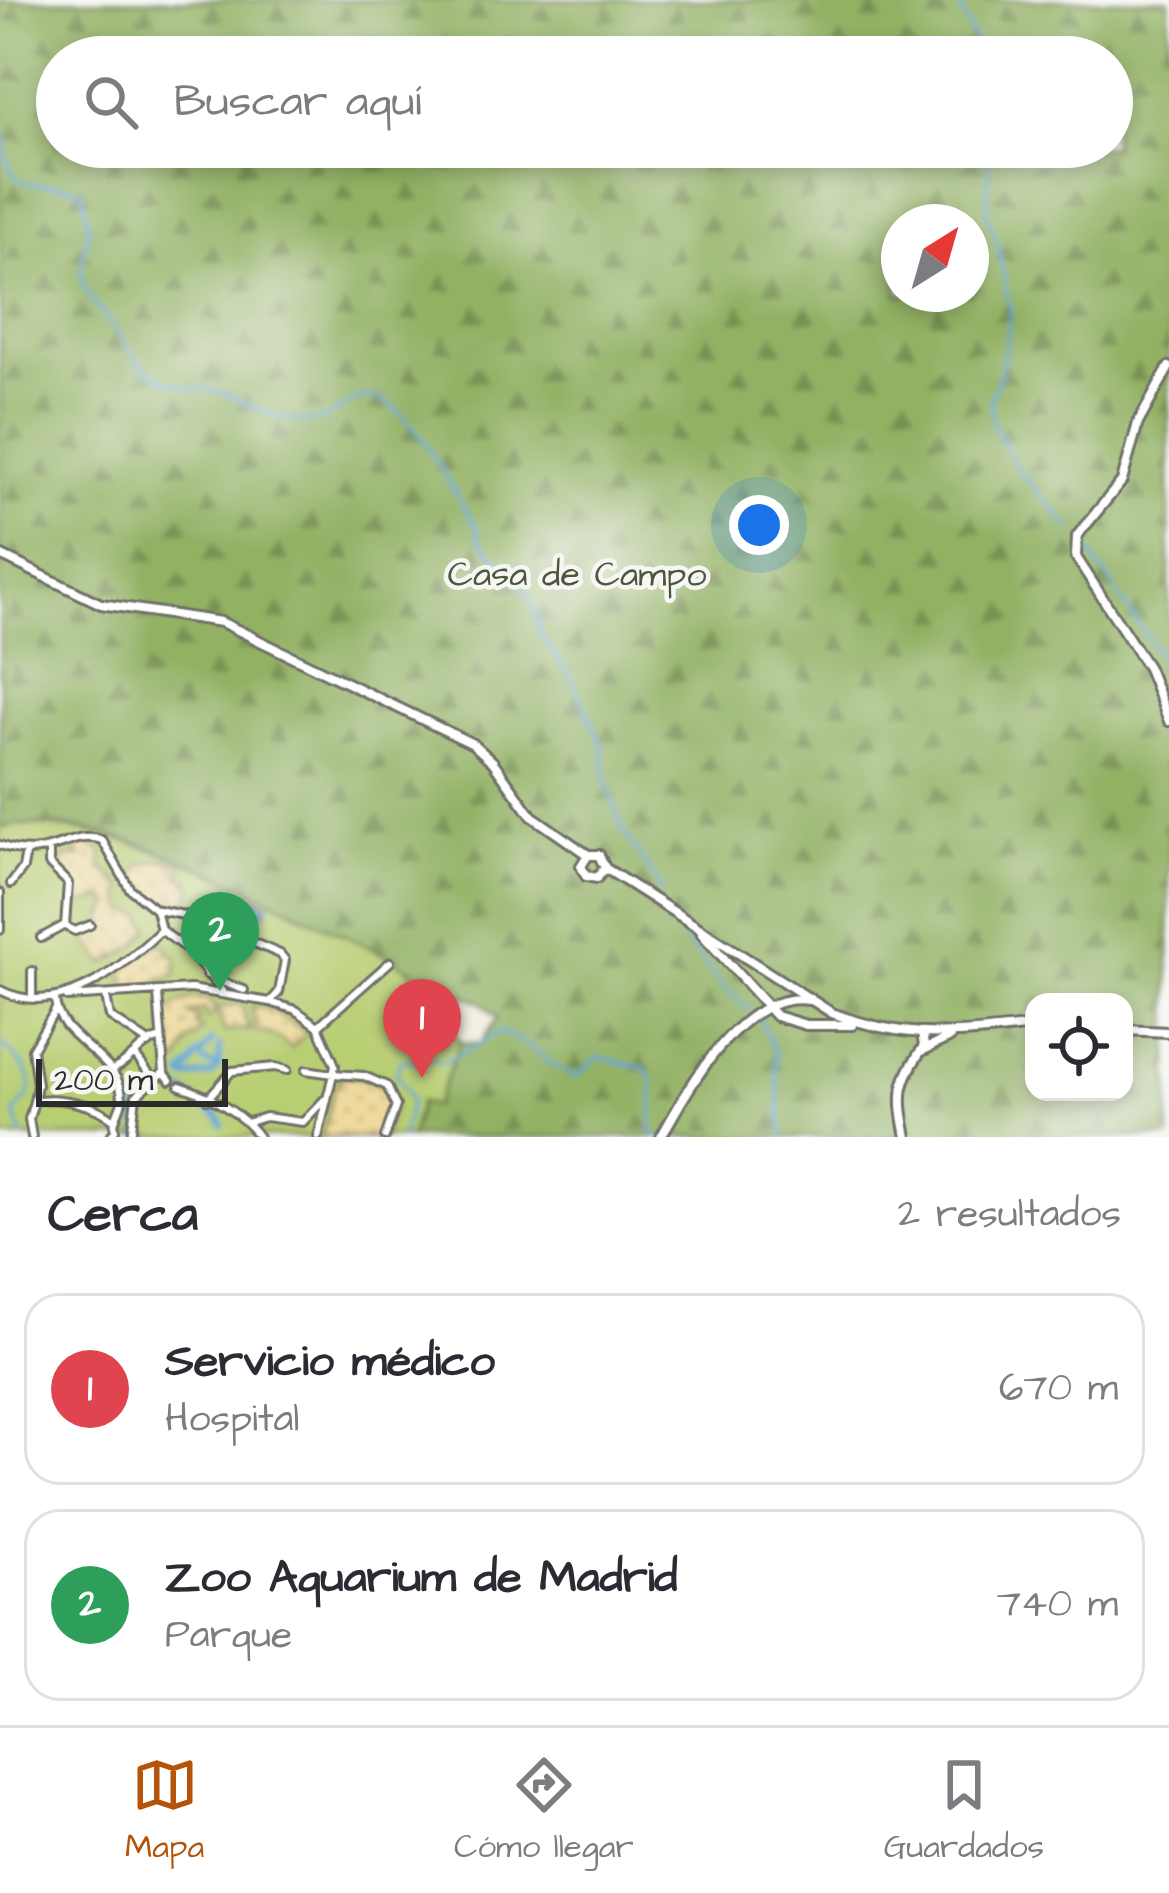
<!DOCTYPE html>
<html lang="es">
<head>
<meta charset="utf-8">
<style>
  :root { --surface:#fff; --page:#f7f7f7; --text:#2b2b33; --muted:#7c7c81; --line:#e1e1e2; --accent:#b45309 }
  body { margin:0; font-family:"Architects Daughter",sans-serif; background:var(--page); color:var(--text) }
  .controls { position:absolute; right:36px; bottom:36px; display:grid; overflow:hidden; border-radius:24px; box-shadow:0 6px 18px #0003 }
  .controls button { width:108px; height:108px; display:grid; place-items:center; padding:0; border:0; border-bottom:3px solid var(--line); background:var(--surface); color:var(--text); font:60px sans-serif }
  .compass { position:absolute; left:881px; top:204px; width:108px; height:108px; border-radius:50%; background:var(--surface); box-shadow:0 6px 18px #0003; rotate:37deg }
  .scale { position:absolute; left:36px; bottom:30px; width:192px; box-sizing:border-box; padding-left:12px; border:6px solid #2b2b2b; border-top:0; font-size:33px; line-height:42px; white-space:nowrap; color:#2b2b2b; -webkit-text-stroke:9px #f6f6f2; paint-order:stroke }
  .you { position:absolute; left:759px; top:525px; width:42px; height:42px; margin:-30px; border:9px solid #fff; border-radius:50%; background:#1a73e8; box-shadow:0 0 0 18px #1a73e833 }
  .badge { display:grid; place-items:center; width:78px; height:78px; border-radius:50%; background:var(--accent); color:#fff; font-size:39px; font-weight:700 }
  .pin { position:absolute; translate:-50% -99px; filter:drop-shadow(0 3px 6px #0008) }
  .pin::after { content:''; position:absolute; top:63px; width:42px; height:36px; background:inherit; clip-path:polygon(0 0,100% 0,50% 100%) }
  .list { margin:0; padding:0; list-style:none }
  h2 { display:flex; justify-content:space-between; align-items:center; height:156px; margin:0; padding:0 48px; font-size:51px }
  h2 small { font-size:39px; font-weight:400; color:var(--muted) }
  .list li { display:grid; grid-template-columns:78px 1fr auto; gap:36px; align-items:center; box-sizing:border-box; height:192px; margin:0 24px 24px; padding:0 24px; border:3px solid var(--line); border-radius:36px }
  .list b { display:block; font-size:45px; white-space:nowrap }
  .list p { margin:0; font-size:39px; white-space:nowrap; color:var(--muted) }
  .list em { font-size:39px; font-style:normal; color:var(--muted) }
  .icon { flex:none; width:66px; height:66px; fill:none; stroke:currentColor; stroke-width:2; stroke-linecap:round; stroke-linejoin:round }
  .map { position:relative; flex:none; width:1169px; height:1137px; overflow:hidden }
  .search { position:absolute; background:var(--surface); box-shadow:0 6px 18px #0003; left:36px; right:36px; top:36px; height:132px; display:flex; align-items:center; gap:30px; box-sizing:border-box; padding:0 42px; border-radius:66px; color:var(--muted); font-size:45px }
  .sheet { height:588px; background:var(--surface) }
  nav { display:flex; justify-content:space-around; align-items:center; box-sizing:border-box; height:168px; border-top:3px solid var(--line); background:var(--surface); font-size:33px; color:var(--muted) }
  nav a { display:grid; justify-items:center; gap:6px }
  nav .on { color:var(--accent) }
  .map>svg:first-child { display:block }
  .green { fill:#b8ce72; stroke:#727c4e; stroke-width:3 }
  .forest { fill:url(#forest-firs); stroke:#5e6e48; stroke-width:3; fill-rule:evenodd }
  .sand { fill:url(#sand-dots); stroke:#8c8264; stroke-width:3 }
  .water { fill:url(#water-waves); stroke:#466880; stroke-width:3 }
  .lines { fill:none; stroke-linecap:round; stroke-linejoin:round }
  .stream { stroke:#60a5d5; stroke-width:3 }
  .canal { stroke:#60a5d5; stroke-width:6 }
  .pedestrian-casing { stroke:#706f69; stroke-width:12 }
  .minor-casing { stroke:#706f69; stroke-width:14 }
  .pedestrian { stroke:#fff; stroke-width:6 }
  .minor { stroke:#fff; stroke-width:8 }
  .labels { text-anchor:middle; stroke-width:9; stroke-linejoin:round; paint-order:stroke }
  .park-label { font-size:36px; fill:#4e543d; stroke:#f6f6f2 }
</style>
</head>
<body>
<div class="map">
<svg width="1169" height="1137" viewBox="0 0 1169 1137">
  <defs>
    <pattern id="forest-firs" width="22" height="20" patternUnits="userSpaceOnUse" patternTransform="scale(3)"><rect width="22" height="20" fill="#92b164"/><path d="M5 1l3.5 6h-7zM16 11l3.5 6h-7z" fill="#779053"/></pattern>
    <pattern id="sand-dots" width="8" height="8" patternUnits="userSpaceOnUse" patternTransform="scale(3)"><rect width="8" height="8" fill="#eeda9e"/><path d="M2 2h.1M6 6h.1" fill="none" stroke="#cb8" stroke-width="1.8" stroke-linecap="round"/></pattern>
    <pattern id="water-waves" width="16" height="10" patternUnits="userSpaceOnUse" patternTransform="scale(3)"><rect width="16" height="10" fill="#60a5d5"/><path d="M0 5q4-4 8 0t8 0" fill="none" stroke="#4f87ad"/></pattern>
  </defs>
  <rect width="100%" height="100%" fill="#f6f6f2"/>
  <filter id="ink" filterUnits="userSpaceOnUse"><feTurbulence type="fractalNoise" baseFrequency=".00833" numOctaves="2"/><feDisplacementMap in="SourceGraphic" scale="24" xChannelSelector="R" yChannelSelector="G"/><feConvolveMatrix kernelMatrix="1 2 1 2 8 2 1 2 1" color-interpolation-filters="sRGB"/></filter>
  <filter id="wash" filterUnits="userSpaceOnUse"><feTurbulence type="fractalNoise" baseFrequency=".004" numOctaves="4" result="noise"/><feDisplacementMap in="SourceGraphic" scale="48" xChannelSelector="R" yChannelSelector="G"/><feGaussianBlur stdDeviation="2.7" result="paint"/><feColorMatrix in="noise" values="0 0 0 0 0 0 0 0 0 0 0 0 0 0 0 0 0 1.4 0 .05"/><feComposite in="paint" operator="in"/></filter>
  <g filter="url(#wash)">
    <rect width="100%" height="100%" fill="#f1ecdb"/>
    <path class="green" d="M14,825C150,825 270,903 390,957L398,956L420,978L459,1003L449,1026L460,1042L435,1107L420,1102L410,1137H0V828Z"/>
    <path class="forest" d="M0,0H1169V1137H410L420,1102L435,1106L460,1042L480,1044L497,1018L481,1002L463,995L459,1003L399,963L397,957H390C289,911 110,804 0,828ZM57,57H1112V147H57ZM899,222H971V294H899ZM1034,1002H1124V1092H1034Z"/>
    <path class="sand" d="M87,843L103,852L102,867L123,886L122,901L127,911L142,915L150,928L137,945L105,964L88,941L89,933L102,925L110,903L105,898L82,904L59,863L70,856L80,857L75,845Z
      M163,860L183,865L179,875L190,881L192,888L186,902H162L133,879L142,864Z
      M158,943L168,946L167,952L177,957V974L144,989L125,990L126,980L120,972Z
      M190,998H210L215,1014L206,1018L205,1009L189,1014L199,1018L196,1025L202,1030L188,1043L180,1061L171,1064L163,1026L166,1011Z
      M241,1003L248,1028L256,1024L251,1005L278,1011V1015L307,1033L291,1048C272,1030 251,1027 225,1032L217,1008Z
      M343,1076L368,1079L387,1090L394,1108L382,1137H322L333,1091Z"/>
    <path class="water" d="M236,891L269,904L265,914L243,903L241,908H229L228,912L246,924L245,928L254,930L251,939C233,933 219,923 222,901Z"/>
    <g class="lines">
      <path class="stream" d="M957,0L981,57
        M0,123C7,139 3,156 11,171C25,195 61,176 82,192C86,205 89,223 87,238C85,254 78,264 83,282C87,299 98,307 108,320C134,353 134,370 181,386C195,390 212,388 226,394C251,405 283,424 312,421C342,419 354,383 387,403C423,424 453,494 478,529V537L531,599L541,636L572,679L604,748L605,778L623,830L660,887L661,894
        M989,147L987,215L997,240L1011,316L1000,377L990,398L993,424L1017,468L1073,530
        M1085,545L1169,670
        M661,910L727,991L749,1009
        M759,1019L775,1050L783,1137
        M0,1043C14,1055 39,1075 28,1097C24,1103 18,1107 15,1114L23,1137
        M0,1128L5,1137
        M402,1137L411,1101L397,1075L399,1062L428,1058L444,1063L499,1032C522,1036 549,1066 575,1077L598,1057L645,1068L653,1080L652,1133L658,1136"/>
      <path class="canal" d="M198,1056L208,1064L219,1065
        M183,1076L212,1041
        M185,1078L211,1075L219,1065L220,1046
        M140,1137C128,1105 155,1076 188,1094C192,1096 198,1104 202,1107C213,1114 218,1112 223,1125"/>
    </g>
  </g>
  <g filter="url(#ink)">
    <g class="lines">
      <g class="pedestrian-casing">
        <path id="pedestrian" d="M0,845C50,864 68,829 102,840L130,889L156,910L161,930C121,969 58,1020 0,990
          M49,851V864L68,883L65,926L75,931L90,925
          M11,884L23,868L26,852
          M0,893V930
          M161,930L189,951L222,991
          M41,938L63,926
          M32,971V998
          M209,971L219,981L244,990
          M207,975L211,957L224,945L218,931
          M158,994L164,1072L170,1080
          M67,997L191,989L270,1002L279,992L285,960L280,954L194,917L158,910
          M106,997L110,1017L146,1041
          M55,999C57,1042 124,1056 122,1101C122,1103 116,1117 115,1120C112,1137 120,1123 110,1137
          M270,1002L296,1010L318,1026
          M56,1009L32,1049L37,1085L34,1101C58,1095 96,1105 115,1120
          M135,1055L153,1079
          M114,1069C132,1061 141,1042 159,1039
          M306,1070L333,1074L335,1065L318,1026L390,962
          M180,1086C209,1095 242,1113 259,1137
          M207,1099L232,1071L275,1067L287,1070
          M249,1122L265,1117L303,1122L324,1100
          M32,1137L29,1119L34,1101
          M131,1137L136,1096L164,1072
          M318,1137L333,1074L364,1076L387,1086L396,1106L385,1137"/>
      </g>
      <g class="minor-casing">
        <path id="minor" d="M1169,367L1138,423L1122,481L1077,536L1076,557L1148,668L1169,721
          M0,555L101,604L221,622L473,744L493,762L532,816L588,855
          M588,855H599L605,868L832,1013C908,1041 956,1035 1034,1026
          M588,855L581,866L586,876L597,878L605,868
          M702,934L776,1016L806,1025H852
          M1124,1030L1169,1032
          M920,1052L950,1037
          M661,1137C689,1087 742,990 809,1000
          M907,1137C898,1093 899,1083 924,1046L922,1034"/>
      </g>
      <use href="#pedestrian" class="pedestrian"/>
      <use href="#minor" class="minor"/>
    </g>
  </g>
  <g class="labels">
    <g class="park-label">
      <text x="577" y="585">Casa de Campo</text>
    </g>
  </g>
</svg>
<div class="controls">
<button><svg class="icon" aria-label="locate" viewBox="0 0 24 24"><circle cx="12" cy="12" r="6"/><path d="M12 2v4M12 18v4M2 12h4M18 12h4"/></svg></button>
</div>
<svg class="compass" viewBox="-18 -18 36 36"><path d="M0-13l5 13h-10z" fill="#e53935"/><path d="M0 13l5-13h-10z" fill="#7c7c81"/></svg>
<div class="scale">200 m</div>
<div class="you"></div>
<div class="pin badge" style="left:422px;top:1078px;background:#e0444e">1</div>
<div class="pin badge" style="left:220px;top:991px;background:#2e9e5b">2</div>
<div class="search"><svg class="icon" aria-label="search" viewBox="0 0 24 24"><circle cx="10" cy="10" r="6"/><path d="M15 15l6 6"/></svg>Buscar aquí</div>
</div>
<section class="sheet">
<h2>Cerca<small>2 resultados</small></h2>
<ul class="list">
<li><span class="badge" style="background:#e0444e">1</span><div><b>Servicio médico</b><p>Hospital</p></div><em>670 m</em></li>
<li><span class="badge" style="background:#2e9e5b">2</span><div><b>Zoo Aquarium de Madrid</b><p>Parque</p></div><em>740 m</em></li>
</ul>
</section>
<nav>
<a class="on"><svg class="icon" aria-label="map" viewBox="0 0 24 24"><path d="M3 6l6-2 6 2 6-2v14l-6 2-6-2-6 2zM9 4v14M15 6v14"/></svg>Mapa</a>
<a><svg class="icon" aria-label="directions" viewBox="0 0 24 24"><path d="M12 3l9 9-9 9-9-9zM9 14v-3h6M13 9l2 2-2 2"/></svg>Cómo llegar</a>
<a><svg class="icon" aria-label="saved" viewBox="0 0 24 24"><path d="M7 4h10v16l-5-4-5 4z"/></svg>Guardados</a>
</nav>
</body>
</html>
